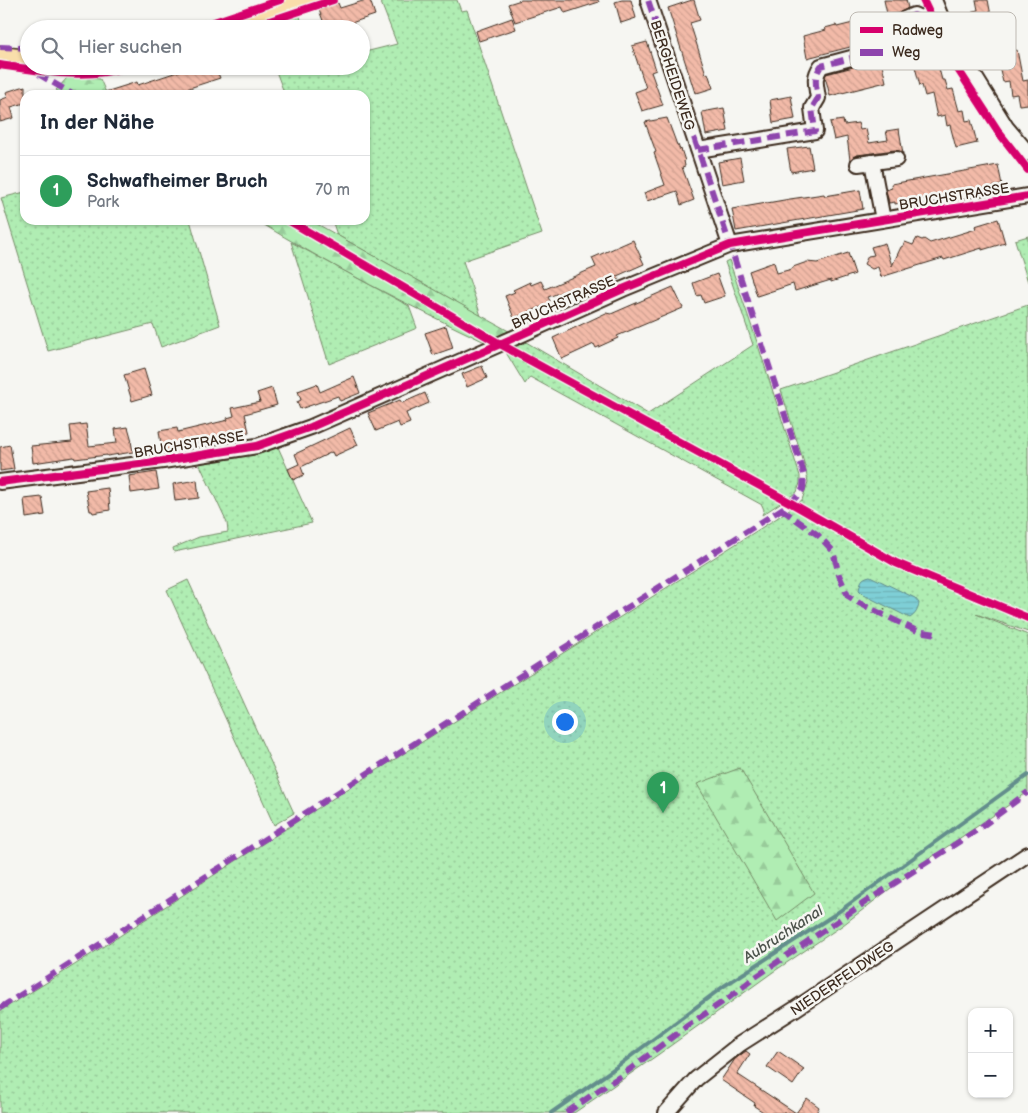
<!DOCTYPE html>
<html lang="de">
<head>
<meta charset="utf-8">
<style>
  :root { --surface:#fff; --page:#f6f6f7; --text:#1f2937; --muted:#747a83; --line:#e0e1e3; --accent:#db2777 }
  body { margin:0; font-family:"Balsamiq Sans",sans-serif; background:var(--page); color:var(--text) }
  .controls { position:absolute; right:15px; bottom:15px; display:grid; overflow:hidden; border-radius:10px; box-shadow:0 1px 4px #0004 }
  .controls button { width:45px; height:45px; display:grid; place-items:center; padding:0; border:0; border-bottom:1px solid var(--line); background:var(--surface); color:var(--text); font:25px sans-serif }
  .you { position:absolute; left:564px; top:721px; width:18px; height:18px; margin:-12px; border:4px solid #fff; border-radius:50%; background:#1a73e8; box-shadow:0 0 0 8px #1a73e833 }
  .badge { display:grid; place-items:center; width:32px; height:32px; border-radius:50%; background:var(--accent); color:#fff; font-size:16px; font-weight:700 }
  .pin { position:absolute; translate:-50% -41px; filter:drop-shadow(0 1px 2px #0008) }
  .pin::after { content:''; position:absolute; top:26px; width:18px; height:15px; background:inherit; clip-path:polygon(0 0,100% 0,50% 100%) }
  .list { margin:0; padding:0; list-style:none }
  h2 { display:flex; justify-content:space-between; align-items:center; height:65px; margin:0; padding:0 20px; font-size:21px }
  h2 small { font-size:16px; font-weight:400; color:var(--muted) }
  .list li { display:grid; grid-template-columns:32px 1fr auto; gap:15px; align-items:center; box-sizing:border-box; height:70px; padding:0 20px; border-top:1px solid var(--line) }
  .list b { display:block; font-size:19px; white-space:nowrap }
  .list p { margin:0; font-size:16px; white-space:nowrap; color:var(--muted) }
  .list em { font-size:16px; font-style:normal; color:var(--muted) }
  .icon { flex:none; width:28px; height:28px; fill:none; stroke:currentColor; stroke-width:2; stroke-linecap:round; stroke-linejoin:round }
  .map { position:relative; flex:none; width:1028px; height:1113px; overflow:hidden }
  .search { position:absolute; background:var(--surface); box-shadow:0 1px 4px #0004; left:20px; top:20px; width:350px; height:55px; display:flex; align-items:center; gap:12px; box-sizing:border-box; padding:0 18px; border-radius:28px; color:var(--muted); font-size:19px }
  .panel { position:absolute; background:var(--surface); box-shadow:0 1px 4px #0004; left:20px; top:90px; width:350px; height:135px; border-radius:15px }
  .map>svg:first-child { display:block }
  .green { fill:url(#green-dots); stroke:#768c68 }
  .forest { fill:url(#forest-firs); stroke:#768c68 }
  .water { fill:url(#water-rules); stroke:#638d8c }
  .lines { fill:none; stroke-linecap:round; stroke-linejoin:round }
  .stream { stroke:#638d8c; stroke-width:4 }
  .building { fill:url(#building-back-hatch); stroke:#3b2a1e }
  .minor-casing { stroke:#3b2a1e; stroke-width:18 }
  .major-casing { stroke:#3b2a1e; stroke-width:21 }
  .path { stroke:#3b2a1e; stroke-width:2.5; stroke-dasharray:1 4; stroke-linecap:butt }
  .minor { stroke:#f6f6f2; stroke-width:14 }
  .major { stroke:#f9deab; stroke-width:18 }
  .quiet { stroke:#8e44ad; stroke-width:6; stroke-dasharray:12 6; stroke-linecap:butt }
  .cycleway-casing { stroke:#f6f6f2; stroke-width:11 }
  .cycleway { stroke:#d6006c; stroke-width:8 }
  .labels { text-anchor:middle; stroke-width:5; stroke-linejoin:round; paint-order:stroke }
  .street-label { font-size:14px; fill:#3b2a1e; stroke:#f6f6f2 }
  .water-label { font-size:15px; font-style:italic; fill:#4c534c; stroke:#f6f6f2 }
  .key { fill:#f6f6f2; stroke:#beb9b2; stroke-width:1 }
  .key-label { font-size:14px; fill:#3b2a1e }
</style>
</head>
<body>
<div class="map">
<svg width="1028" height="1113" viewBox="0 0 1028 1113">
  <defs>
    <pattern id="green-dots" width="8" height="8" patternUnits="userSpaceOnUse" patternTransform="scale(1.25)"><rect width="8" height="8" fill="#b0edb3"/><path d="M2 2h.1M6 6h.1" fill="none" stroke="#98cb9a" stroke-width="1.8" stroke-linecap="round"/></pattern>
    <pattern id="forest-firs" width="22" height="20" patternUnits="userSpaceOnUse" patternTransform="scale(1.25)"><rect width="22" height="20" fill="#b0edb3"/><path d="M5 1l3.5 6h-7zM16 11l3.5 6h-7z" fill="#98cb9a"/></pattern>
    <pattern id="water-rules" width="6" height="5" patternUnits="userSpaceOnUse" patternTransform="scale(1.25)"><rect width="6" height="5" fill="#7ecfd6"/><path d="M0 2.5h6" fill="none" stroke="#6eb2b7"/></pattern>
    <pattern id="building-back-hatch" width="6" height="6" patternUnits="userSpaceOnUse" patternTransform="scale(1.25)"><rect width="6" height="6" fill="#f2baa8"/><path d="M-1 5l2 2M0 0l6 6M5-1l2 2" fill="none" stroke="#d0a090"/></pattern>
  </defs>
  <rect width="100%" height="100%" fill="#f6f6f2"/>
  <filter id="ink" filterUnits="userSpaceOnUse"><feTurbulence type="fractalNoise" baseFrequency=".02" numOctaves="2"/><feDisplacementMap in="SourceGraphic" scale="10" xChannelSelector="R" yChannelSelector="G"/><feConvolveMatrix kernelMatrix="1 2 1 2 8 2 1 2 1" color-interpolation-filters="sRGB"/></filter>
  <g filter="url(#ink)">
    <path class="green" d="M380,0H457L461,11L467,10L542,234L463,261L481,316L337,235L332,220H365V95H285L274,66H361V53L397,44Z
      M300,16L303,29H260Z
      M25,192V220H190L220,325L161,347L153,324L48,351L1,198Z
      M1028,236V282L1015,240Z
      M291,242L409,306L417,328L329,364Z
      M729,260L757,342L800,476V483L797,492L762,515L764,510L762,505L530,377L525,384L505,351L526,342L648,414L753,345L725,262Z
      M1028,305V632L976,614L1028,635V792L926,861L843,925L773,972L659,1054L574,1113H0V1011L59,975L346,790L777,518L802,500L808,482L805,466L781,390Z
      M278,447L312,523L174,552L173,548L199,537L228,532L227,523L199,463C225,461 253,455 278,447Z
      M188,580L294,813L274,825L167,590Z"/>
    <path class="forest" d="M68,77L100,79L107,95H63L56,90Z
      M256,220H310L514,334L489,344C409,306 331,266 256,220Z
      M740,768L814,893L777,921L697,784Z"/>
    <path class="water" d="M870,576L915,598L919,603C918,610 916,614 910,618L864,595L859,590C861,581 861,578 870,576Z"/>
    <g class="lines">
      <path class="stream" d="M551,1113L615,1068L724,986L834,915L1028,775"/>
    </g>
    <path class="building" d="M366,0H370L375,15L348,24L349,29H333L331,24L325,26L319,10L338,3L340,8Z
      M521,0H598L599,2L565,13L562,7L515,22L508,4Z
      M622,0H631L636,18L621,23L615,2Z
      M692,0H694L700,20L690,23L706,74L708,73L713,88L697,93V92L695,93L668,8Z
      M884,0H906L908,8L898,14H887Z
      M976,0H988L996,42L1011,40L1013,51L1017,50L1023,81L1028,80V104L1019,105L1017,94L1011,95L1009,81L1003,82L999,66L993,67L991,55H986L984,41L979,42L973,11L978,10Z
      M512,18L516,29L479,41L476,31Z
      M861,21L866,43L807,58L803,36L826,30L825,28L836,25L837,27Z
      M921,27L926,49L929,48L932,59L936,58L942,80H945L948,90L953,89L959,111L964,110L966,121L971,120L977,143L956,148L950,125L947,126L945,115L937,117L932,94L925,96L922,85L920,86L914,63L910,64L907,53L905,54L899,32L896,31Z
      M647,42L656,70L651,72L663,105L642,111L635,92L646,88L632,46Z
      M881,60L886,82L830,96L825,76L826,74Z
      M195,66H215L220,78L177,92V95H103L102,93L137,82L138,85Z
      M25,86V103L11,107L14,118L0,122V100L8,97L6,92Z
      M791,96L795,119L773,123L770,100Z
      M724,108L728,131L706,135L702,112Z
      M667,118L677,145H678L680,150L681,149L685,161H684L685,166L682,167L694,200L681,205L677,191L647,201L644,193L665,185L654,153L656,152L645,122Z
      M843,120L844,125L858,123L860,130L866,129L869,143L888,140L886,131L899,129L903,154L900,151L895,150L857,155L853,157L850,160L847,137L834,140L830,122Z
      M809,146L813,168L791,172L787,149Z
      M740,158L744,180L722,184L718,162Z
      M998,165L1002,185L895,204V202L889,203L886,190L892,188L891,184Z
      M860,190L863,209L736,231L732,209L790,199L824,194L825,196Z
      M998,219L1005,243L982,250V248L944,260L943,258L881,277L878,267L872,269L864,264L868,256L874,255L871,247L885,243L892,266L901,247L903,246L905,242L913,245L917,238L922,240L924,239L930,243L976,229L975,226Z
      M633,240L644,264L617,276L619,279L604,285L602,282L573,295L570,289L548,297L551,303L514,318L505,296L515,292L513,290L530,282L531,285L541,281L545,289L596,267L592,258Z
      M848,253L855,274L831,282V280L795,291L793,284L757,296L749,271L774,262L777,273L792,269L793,267L807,262L817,263Z
      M717,274L725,296L704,303L701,295L697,296L693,283Z
      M673,287L683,308L617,336L618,338L596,348L594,344L562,359L553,338L606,313L611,314Z
      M446,326L453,348L433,355L425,333Z
      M482,366L487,378L467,387L462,374Z
      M144,369L152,395L132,401L124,375Z
      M354,377L360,393L340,401L338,396L300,409L297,402L301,400L298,391L317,384L320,392Z
      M272,388L277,405L245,414L249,432L180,448L162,451L159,431L177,428L178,432L228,420L227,418L234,416L232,408L260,402L257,393Z
      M425,393L429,403L406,413L410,423L400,427L398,422L376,431L368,413L400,400L402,403Z
      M86,424L89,446L117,443L115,429L128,427L132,441H131L133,452L107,456V455L75,459L74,457L33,463L31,446L72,442L70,426Z
      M350,428L358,445L334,456L332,452L301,467L304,475L293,480L288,469L299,464L295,454Z
      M10,445L14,469L0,471V447Z
      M156,472L159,489L131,493L129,476Z
      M197,480L199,498L175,501L173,484Z
      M108,488L110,510L93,513L92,511H90L86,491Z
      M42,497L45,515L26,518L24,499Z
      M746,1051L750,1054L737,1074L796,1113H765L754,1106L755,1103L721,1080L735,1059Z
      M778,1051L804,1069L793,1085L767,1067Z
      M807,1098L819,1107L816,1113H796Z"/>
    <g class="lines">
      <g class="minor-casing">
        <path id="minor" d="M648,0L730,245
          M934,0L947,32L1006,127L1028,153
          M698,150L815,131L812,108L818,98C816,84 813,78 821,66L881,50L878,31L879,25L888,23H893L902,22L905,19L914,15L920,18L929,15
          M872,162L883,220
          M858,164L896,159
          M0,482L163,461L257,446L311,427L500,344L623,289L730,245L1028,196
          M666,1113L696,1079L740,1044L795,1009L1028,854"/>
      </g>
      <g class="major-casing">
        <path id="major" d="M220,29L309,0
          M0,56L29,59"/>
      </g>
      <path class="path" d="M884,610L886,607"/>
      <use href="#minor" class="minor"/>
      <use href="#major" class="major"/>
      <path class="quiet" d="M0,47L29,48
        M40,72V75L74,95
        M698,150L815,131L812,108L818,98C816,84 813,78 821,66L881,50L878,31L879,25L888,23H893L902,22L905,19L914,15L920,18L929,15
        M781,509L818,535L833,551L839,575L848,596L859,603L917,631L936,634
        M0,1008L791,503L803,489L804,474L730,245L648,0
        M566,1113L602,1088L621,1076L684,1028L730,997L754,978L864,903L977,830L1028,792"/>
      <g class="cycleway-casing">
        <path id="cycleway" d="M923,0L950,57L1000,134L1028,170
          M193,29L280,0
          M246,29L333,0
          M0,65C46,72 87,80 132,66
          M288,220L500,344L791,503L896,563L1028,618
          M0,482L163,461L257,446L311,427L500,344L623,289L730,245L1028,196"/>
      </g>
      <use href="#cycleway" class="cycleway"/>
    </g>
  </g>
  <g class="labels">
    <g class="street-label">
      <text transform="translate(673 75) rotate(72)" y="5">BERGHEIDEWEG</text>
      <text transform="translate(954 196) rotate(-9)" y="5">BRUCHSTRASSE</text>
      <text transform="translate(563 302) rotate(-24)" y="5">BRUCHSTRASSE</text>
      <text transform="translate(189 444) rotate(-9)" y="5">BRUCHSTRASSE</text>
      <text transform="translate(842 978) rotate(-34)" y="5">NIEDERFELDWEG</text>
    </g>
    <g class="water-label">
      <text transform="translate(783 934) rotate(-33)" y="5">Aubruchkanal</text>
    </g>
  </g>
  <rect x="850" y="12" width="166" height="58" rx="8" class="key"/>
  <rect x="860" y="27" width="23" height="6" fill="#d6006c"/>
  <rect x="860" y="49" width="23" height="7" fill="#8e44ad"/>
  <g class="key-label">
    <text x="892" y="35">Radweg</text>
    <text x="892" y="57">Weg</text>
  </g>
</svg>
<div class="controls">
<button>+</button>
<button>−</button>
</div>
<div class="you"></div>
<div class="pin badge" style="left:663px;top:813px;background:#2e9e5b">1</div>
<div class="search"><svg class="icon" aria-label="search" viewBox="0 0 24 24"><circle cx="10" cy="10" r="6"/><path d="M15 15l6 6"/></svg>Hier suchen</div>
<section class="panel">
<h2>In der Nähe<small></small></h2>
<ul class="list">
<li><span class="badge" style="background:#2e9e5b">1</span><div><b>Schwafheimer Bruch</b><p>Park</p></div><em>70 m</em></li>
</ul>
</section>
</div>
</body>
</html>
